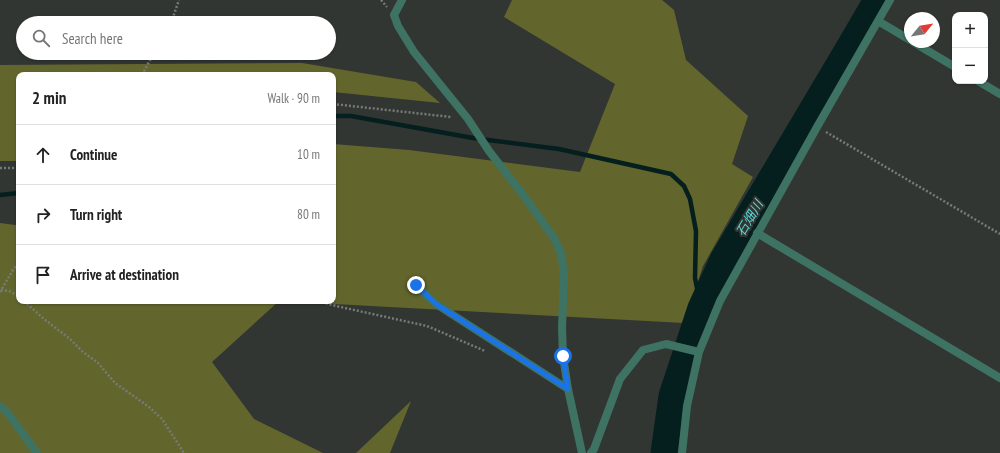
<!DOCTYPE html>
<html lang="en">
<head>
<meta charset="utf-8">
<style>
  :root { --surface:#fff; --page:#f6f6f6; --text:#222; --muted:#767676; --line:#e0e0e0 }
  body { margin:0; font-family:"PT Sans Narrow","Noto Sans JP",sans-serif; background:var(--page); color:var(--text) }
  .controls { position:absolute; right:12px; top:12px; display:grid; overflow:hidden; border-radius:8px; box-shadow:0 1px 3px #0004 }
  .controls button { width:36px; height:36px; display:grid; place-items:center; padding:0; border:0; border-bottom:1px solid var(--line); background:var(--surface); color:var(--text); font:20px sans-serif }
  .compass { position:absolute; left:904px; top:12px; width:36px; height:36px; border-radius:50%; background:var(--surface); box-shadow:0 1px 3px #0004; rotate:60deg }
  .stop { position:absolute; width:12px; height:12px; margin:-9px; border:3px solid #1a73e8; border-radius:50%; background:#fff }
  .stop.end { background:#1a73e8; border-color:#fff; box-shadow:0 1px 4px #0008 }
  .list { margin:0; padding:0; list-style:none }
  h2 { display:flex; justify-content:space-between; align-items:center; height:52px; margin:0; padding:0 16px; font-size:17px }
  h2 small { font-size:13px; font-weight:400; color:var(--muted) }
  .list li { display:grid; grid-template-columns:26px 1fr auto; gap:12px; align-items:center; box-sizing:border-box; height:60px; padding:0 16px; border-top:1px solid var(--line) }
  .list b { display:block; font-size:15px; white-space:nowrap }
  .list em { font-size:13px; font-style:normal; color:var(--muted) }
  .icon { flex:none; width:22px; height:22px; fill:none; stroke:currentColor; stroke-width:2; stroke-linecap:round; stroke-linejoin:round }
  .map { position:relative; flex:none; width:1000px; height:453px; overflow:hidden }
  .search { position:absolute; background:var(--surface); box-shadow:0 1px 3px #0004; left:16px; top:16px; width:320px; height:44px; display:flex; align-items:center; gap:10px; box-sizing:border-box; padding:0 14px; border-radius:22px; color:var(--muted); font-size:15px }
  .panel { position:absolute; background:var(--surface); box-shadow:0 1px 3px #0004; left:16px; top:72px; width:320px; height:232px; border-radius:8px }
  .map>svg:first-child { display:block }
  .forest { fill:#62662d }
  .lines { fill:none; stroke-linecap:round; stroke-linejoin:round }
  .stream { stroke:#051f1e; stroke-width:4.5 }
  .river { stroke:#051f1e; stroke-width:27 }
  .path { stroke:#777b78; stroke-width:2.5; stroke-dasharray:2 2; stroke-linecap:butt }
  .street { stroke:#3e7364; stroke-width:8 }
  .route { stroke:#1a73e8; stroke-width:5 }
  .labels { text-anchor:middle; stroke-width:4; stroke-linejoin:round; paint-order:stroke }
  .water-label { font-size:13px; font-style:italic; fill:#5bd5d2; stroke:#323633 }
</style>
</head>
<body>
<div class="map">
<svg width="1000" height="453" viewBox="0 0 1000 453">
  <rect width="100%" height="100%" fill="#323633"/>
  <path class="forest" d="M512,0H662L674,10L686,60L748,116L732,164L753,177L703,266L684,323L279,301L212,362L254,419L323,453H0V223L15,225L19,224V301H333V144L409,150L580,172L615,84L504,17Z
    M302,63L416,82L440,103L333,92V75H19V161H0V65Z
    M411,401L390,453H356Z"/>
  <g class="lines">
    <path class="stream" d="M333,116H351L473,138L559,149L671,174L684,186L690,199L696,231L695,278L701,308
      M0,195L19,193"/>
    <path class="river" d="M664,453L672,396L701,308L723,260L849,48L877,0"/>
    <path class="path" d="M381,0L387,7
      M171,23L179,0
      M142,75L154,53
      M333,104L451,117
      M826,132L1000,234
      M0,168H19
      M1,290L9,291L19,296
      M0,292L13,270L19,263
      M24,301L44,319L70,339L83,352L98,363L115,383L149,407L162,419L184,453
      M318,301L336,306L427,326L485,351"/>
    <path class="street" d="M402,0L394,15L398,26L414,52L468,119L489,151L524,196L554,238L561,253L564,272L562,328L563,356L568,389L582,453
      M878,21L910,40
      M913,42L955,67
      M978,81L1000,94
      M757,233L1000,378
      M416,285L436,304L568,389
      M0,406L7,412L37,453
      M591,453L594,449L620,379L643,350L666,344L699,352
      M682,453L687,406L699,352L720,301L817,127L890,0"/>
  </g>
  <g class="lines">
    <path class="route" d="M416,285L436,304L568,389L563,356"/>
  </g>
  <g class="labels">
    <g class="water-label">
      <text transform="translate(749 218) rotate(-59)" y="5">石畑川</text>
    </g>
  </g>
</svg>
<div class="controls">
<button>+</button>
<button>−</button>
</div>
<svg class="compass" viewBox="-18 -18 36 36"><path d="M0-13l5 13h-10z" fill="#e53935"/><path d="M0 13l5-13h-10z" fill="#767676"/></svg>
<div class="stop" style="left:563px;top:356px"></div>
<div class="stop end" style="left:416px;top:285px"></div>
<div class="search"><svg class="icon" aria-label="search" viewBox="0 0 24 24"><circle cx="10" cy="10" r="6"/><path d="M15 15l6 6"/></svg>Search here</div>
<section class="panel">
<h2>2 min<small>Walk · 90 m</small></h2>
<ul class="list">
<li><svg class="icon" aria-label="ahead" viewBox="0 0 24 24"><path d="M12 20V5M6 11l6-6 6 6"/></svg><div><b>Continue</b></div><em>10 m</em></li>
<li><svg class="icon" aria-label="right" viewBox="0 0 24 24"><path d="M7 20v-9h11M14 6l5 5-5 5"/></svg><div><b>Turn right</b></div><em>80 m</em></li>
<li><svg class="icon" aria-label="arrive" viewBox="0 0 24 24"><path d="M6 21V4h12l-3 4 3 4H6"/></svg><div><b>Arrive at destination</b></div></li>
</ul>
</section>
</div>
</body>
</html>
